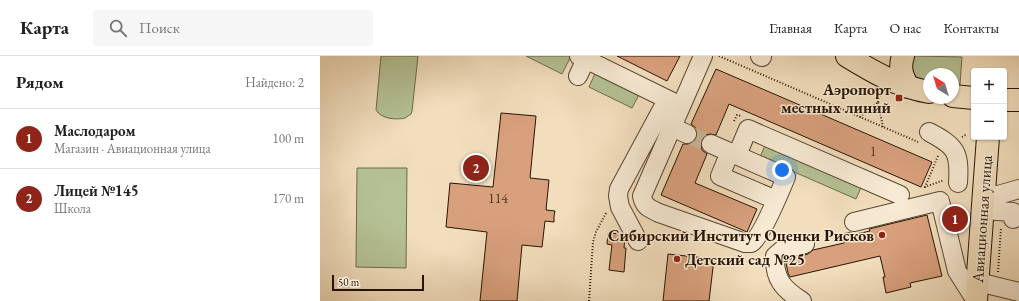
<!DOCTYPE html>
<html lang="ru">
<meta charset="utf-8">
<style>
:root{--surface:#fff;--page:#f6f6f6;--text:#222;--muted:#767676;--line:#e0e0e0;--accent:#8f2418}
body{margin:0;font-family:"EB Garamond",serif;background:var(--page);color:var(--text)}
.controls{position:absolute;right:12px;top:12px;display:grid;overflow:hidden;border-radius:4px;box-shadow:0 1px 3px #0004}
.controls button{width:36px;height:36px;display:grid;place-items:center;padding:0;border:0;border-bottom:1px solid var(--line);background:var(--surface);color:var(--text);font:20px sans-serif}
.compass{position:absolute;left:603px;top:12px;width:36px;height:36px;border-radius:50%;background:var(--surface);box-shadow:0 1px 3px #0004;rotate:322deg}
.scale{position:absolute;left:12px;bottom:10px;width:92px;box-sizing:border-box;padding-left:4px;border:2px solid #271404;border-top:0;font-size:11px;line-height:14px;white-space:nowrap;color:#271404;-webkit-text-stroke:3px #f7ead4;paint-order:stroke}
.you{position:absolute;left:462px;top:114px;width:14px;height:14px;margin:-10px;border:3px solid #fff;border-radius:50%;background:#1a73e8;box-shadow:0 0 0 6px #1a73e833}
.badge{display:grid;place-items:center;width:26px;height:26px;border-radius:50%;background:var(--accent);color:#fff;font-size:13px;font-weight:700}
.pin{position:absolute;translate:-50% -50%;border:2px solid #fff;box-shadow:0 1px 4px #0006}
.list{margin:0;padding:0;list-style:none}
h2{display:flex;justify-content:space-between;align-items:center;height:52px;margin:0;padding:0 16px;font-size:17px}
h2 small{font-size:13px;font-weight:400;color:var(--muted)}
.list li{display:grid;grid-template-columns:26px 1fr auto;gap:12px;align-items:center;box-sizing:border-box;height:60px;padding:0 16px;border-top:1px solid var(--line)}
.list b{display:block;font-size:15px;white-space:nowrap}
.list p{margin:0;font-size:13px;white-space:nowrap;color:var(--muted)}
.list em{font-size:13px;font-style:normal;color:var(--muted)}
.icon{flex:none;width:22px;height:22px;fill:none;stroke:currentColor;stroke-width:2;stroke-linecap:round;stroke-linejoin:round}
.map{position:relative;flex:none;width:699px;height:245px;overflow:hidden}
header{display:flex;align-items:center;gap:24px;box-sizing:border-box;height:56px;padding:0 20px;background:var(--surface);border-bottom:1px solid var(--line)}
header strong{font-size:19px}
nav{display:flex;gap:22px;margin-inline-start:auto;font-size:14px}
.search{width:280px;height:36px;background:var(--page);display:flex;align-items:center;gap:10px;box-sizing:border-box;padding:0 14px;border-radius:4px;color:var(--muted);font-size:15px}
main{display:flex}
aside{flex:1;background:var(--surface)}
.map>svg:first-child{display:block}
</style>
<header>
<strong>Карта</strong>
<div class="search"><svg class="icon" aria-label="search" viewBox="0 0 24 24"><circle cx="10" cy="10" r="6"/><path d="M15 15l6 6"/></svg>Поиск</div>
<nav><a>Главная</a><a>Карта</a><a>О нас</a><a>Контакты</a></nav>
</header>
<main>
<aside>
<h2>Рядом<small>Найдено: 2</small></h2>
<ul class="list">
<li><span class="badge">1</span><div><b>Маслодаром</b><p>Магазин · Авиационная улица</p></div><em>100 m</em></li>
<li><span class="badge">2</span><div><b>Лицей №145</b><p>Школа</p></div><em>170 m</em></li>
</ul>
</aside>
<div class="map">
<svg width="699" height="245" viewBox="0 0 699 245">
<rect width="100%" height="100%" fill="#f2debd"/>
<filter id="stains"><feTurbulence type="fractalNoise" baseFrequency=".005" numOctaves="4"/><feColorMatrix values="0 0 0 0 .2 0 0 0 0 .09 0 0 0 0 .02 0 0 0 .5 -.17"/></filter>
<radialGradient id="worn" r=".72"><stop offset=".6" stop-color="#630" stop-opacity="0"/><stop offset="1" stop-color="#630" stop-opacity=".3"/></radialGradient>
<path fill="#b5c295" stroke="#6e6b4c" d="M61,0h37l-6,55 -1,3 -6,4c-9,2 -24,1 -29,-8z
M206,0h45l-9,18z
M595,0l47,1 -2,27h-7v-10h-24v7l-9,-1 -7,-6 -2,-14z
M277,13l44,22 -9,17 -43,-21z
M447,85l96,42 -7,16 -96,-42z
M37,112h50l-1,100 -50,-1z"/>
<path fill="#d9a07d" stroke="#271404" d="M297,0h63l-13,25z
M396,13l216,93 -11,25 -192,-83 -13,31 -6,-1 -5,1 -4,5v5l1,5 5,4 -12,29 62,26 -10,23 -86,-37 22,-51h5l5,-1 4,-5v-5l-1,-5 -5,-4z
M181,57l35,3 -6,62 19,2 -3,30 9,1 -1,5v6l-9,-1 -3,26 -20,-2 -5,56h-37l7,-69 -41,-5 4,-44 43,4z
M633,154h7l-1,18h-2z
M607,159l15,61 -32,7 1,4 -25,6 -3,-16h2l-5,-21 -90,21 -2,-4 -2,-10 1,-3 21,-6 5,-4 31,-7 -2,-9 9,-2 1,3 18,-4 -1,-2z
M288,177l15,1 2,4 -1,10h2l-2,24 -15,-2 3,-25 -5,-1z
M348,198l46,5 -5,42h-46z"/>
<g fill="none" stroke-linecap="round" stroke-linejoin="round">
<path stroke="#c9b698" stroke-width="18" stroke-dasharray="18 9" stroke-linecap="butt" d="M367,78l24,10"/>
<g stroke="#5a4632" stroke-width="20">
<path id="minor" d="M259,0l100,49
M383,0l-61,140c2,11 7,12 17,17l86,30c2,0 4,0 6,0 10,-5 30,-54 35,-66l-75,-33
M440,0l2,1
M258,20l8,-17
M352,71l15,7
M609,76c27,14 31,20 29,51
M410,96l-10,24 56,24
M417,99l11,-26 152,66
M664,138l14,1 21,-6
M662,154l31,2v7
M534,166l86,-21 17,70 19,30
M318,185l-18,-34 -2,-11 1,-7 48,-89
M658,226l41,10
M482,245c-19,-12 -28,-22 -27,-45l7,-6 23,-6"/>
</g>
<g stroke="#271404" stroke-width="24">
<path id="major" d="M527,0c26,16 52,31 82,36
M583,0c-4,12 -1,20 5,31
M633,40l21,2
M684,44h15
M656,245l12,-164"/>
</g>
<path stroke="#271404" stroke-width="2" stroke-dasharray="1 2" stroke-linecap="butt" d="M399,0l199,86
M558,46l2,-6
M540,61l18,-15 5,25
M414,65l3,-6 4,1
M642,81l5,-3
M618,100l-13,31 19,-7
M678,216l3,-44
M269,245l4,-59 3,-10 10,-19"/>
<use href="#minor" stroke="#f7ead4" stroke-width="18"/>
<use href="#major" stroke="#f2debd" stroke-width="22"/>
</g>
<g fill="#8f2418" stroke="#f7ead4" stroke-width="1.5">
<rect x="575" y="38" width="8" height="8" rx="2"/>
<circle cx="562" cy="179" r="4"/>
<circle cx="357" cy="203" r="4"/>
</g>
<g text-anchor="middle" dominant-baseline="central" stroke-width="3" stroke-linejoin="round" paint-order="stroke">
<g font-size="14" fill="#543722">
<text x="553" y="95">1</text>
<text x="178" y="142">114</text>
</g>
<g font-size="16" font-weight="bold" fill="#271404" stroke="#f7ead4" text-anchor="end">
<text x="571" y="33">Аэропорт<tspan x="571" dy="18">местных линий</tspan></text>
<text x="554" y="179">Сибирский Институт Оценки Рисков</text>
<text x="365" y="203" text-anchor="start">Детский сад №25</text>
</g>
<g font-size="16" fill="#271404" stroke="#f7ead4">
<text transform="translate(662 163) rotate(-86)">Авиационная улица</text>
</g>
</g>
<rect width="100%" height="100%" filter="url(#stains)"/>
<rect width="100%" height="100%" fill="url(#worn)"/>
</svg>
<div class="controls">
<button>+</button>
<button>−</button>
</div>
<svg class="compass" viewBox="-18 -18 36 36"><path d="M0-13l5 13h-10z" fill="#e53935"/><path d="M0 13l5-13h-10z" fill="#767676"/></svg>
<div class="scale">50 m</div>
<div class="you"></div>
<div class="pin badge" style="left:635px;top:163px">1</div>
<div class="pin badge" style="left:156px;top:112px">2</div>
</div>
</main>
